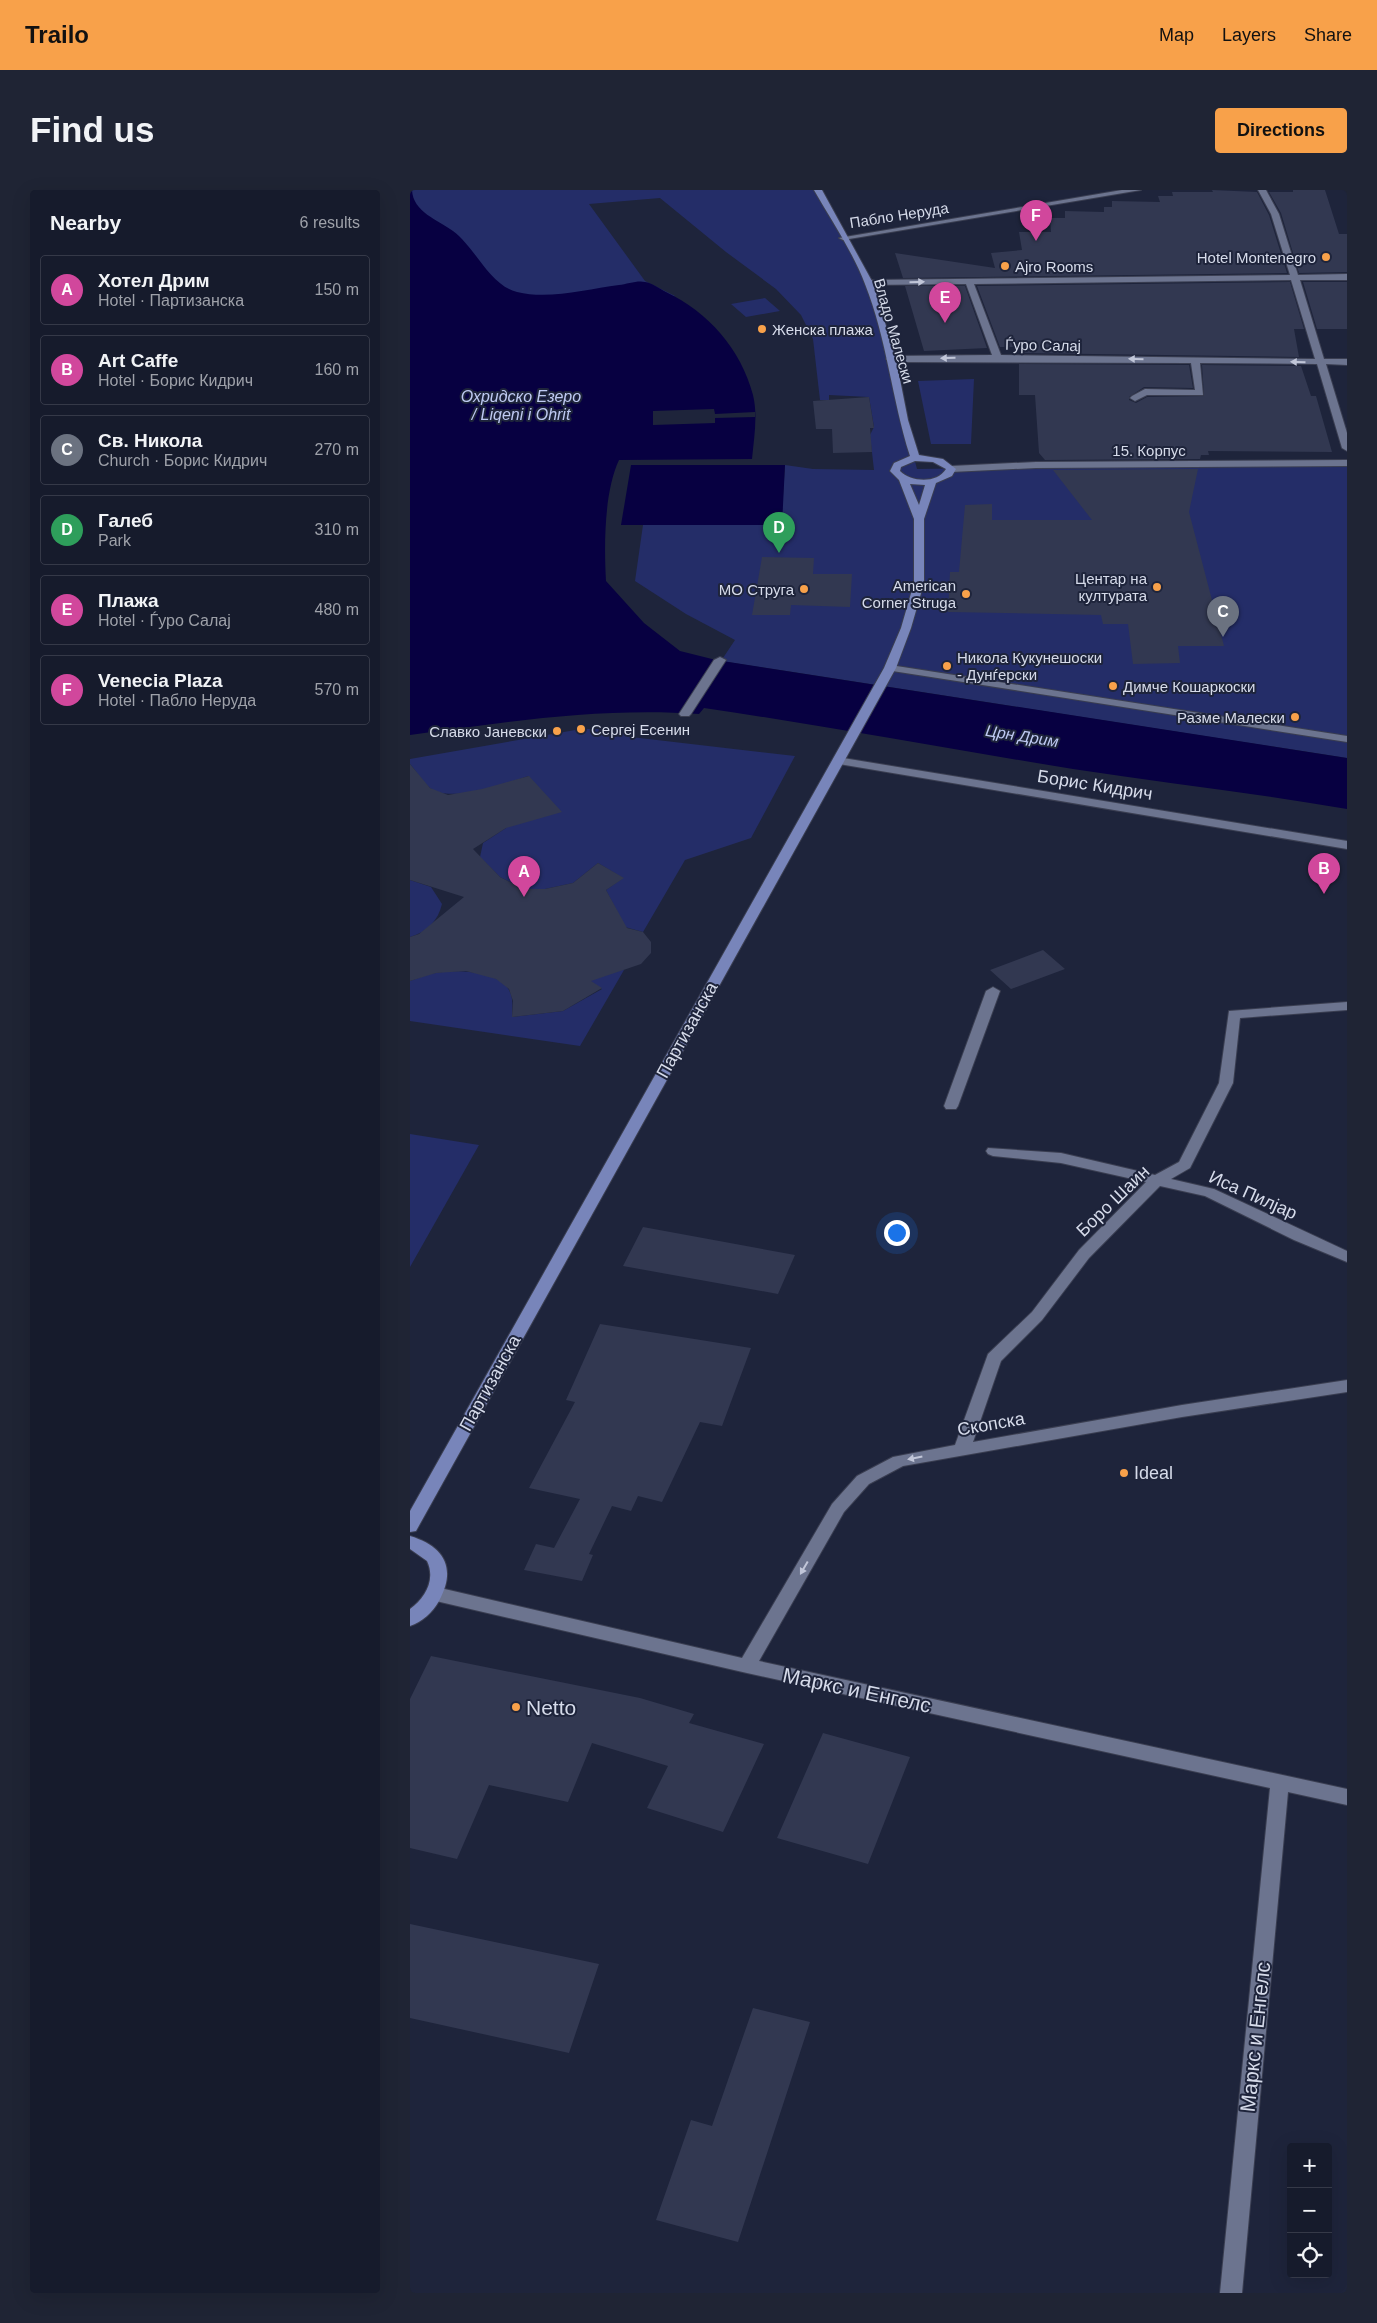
<!DOCTYPE html>
<meta charset="utf-8">
<style>
:root{--surface:#161b2c;--page:#1f2434;--text:#f1f3f6;--muted:#9ea1a9;--line:#353948;--accent:#f8a14a}
body{margin:0;font-family:Arial,sans-serif;background:var(--page);color:var(--text)}
.controls{position:absolute;right:15px;bottom:15px;display:grid;overflow:hidden;border-radius:5px;box-shadow:0 5px 20px #0002}
.controls button{width:45px;height:45px;display:grid;place-items:center;padding:0;border:0;border-bottom:1px solid var(--line);background:var(--surface);color:var(--text);font:25px sans-serif}
.you{position:absolute;left:486px;top:1042px;width:18px;height:18px;margin:-12px;border:4px solid #fff;border-radius:50%;background:#1a73e8;box-shadow:0 0 0 8px #1a73e833}
.badge{display:grid;place-items:center;width:32px;height:32px;border-radius:50%;background:var(--accent);color:#fff;font-size:16px;font-weight:700}
.pin{position:absolute;translate:-50% -41px;filter:drop-shadow(0 1px 2px #0008)}
.pin::after{content:'';position:absolute;top:26px;width:18px;height:15px;background:inherit;clip-path:polygon(0 0,100% 0,50% 100%)}
.list{margin:0;padding:0;list-style:none}
h2{display:flex;justify-content:space-between;align-items:center;height:65px;margin:0;padding:0 20px;font-size:21px}
h2 small{font-size:16px;font-weight:400;color:var(--muted)}
.list li{display:grid;grid-template-columns:32px 1fr auto;gap:15px;align-items:center;box-sizing:border-box;height:70px;margin:0 10px 10px;padding:0 10px;border:1px solid var(--line);border-radius:5px}
.list b{display:block;font-size:19px;white-space:nowrap}
.list p{margin:0;font-size:16px;white-space:nowrap;color:var(--muted)}
.list em{font-size:16px;font-style:normal;color:var(--muted)}
.icon{flex:none;width:28px;height:28px;fill:none;stroke:currentColor;stroke-width:2;stroke-linecap:round;stroke-linejoin:round}
.map{position:relative;flex:none;width:937px;height:2103px;overflow:hidden;border-radius:5px}
header{display:flex;align-items:center;gap:30px;box-sizing:border-box;height:70px;padding:0 25px;background:var(--accent);color:#111}
header strong{font-size:24px}
nav{display:flex;gap:28px;margin-inline-start:auto;font-size:18px}
.intro{display:flex;align-items:center;justify-content:space-between;box-sizing:border-box;height:120px;padding:0 30px}
h1{margin:0;font-size:35px}
.button{padding:12px 22px;border-radius:5px;background:var(--accent);color:#111;font-size:18px;font-weight:700}
main{display:flex;gap:30px;padding:0 30px}
aside{flex:1;background:var(--surface);border-radius:5px;box-shadow:0 5px 20px #0002}
.map>svg:first-child{display:block}
</style>
<header>
<strong>Trailo</strong>
<nav><a>Map</a><a>Layers</a><a>Share</a></nav>
</header>
<div class="intro"><h1>Find us</h1><a class="button">Directions</a></div>
<main>
<aside>
<h2>Nearby<small>6 results</small></h2>
<ul class="list">
<li><span class="badge" style="background:#d1479c">A</span><div><b>Хотел Дрим</b><p>Hotel · Партизанска</p></div><em>150 m</em></li>
<li><span class="badge" style="background:#d1479c">B</span><div><b>Art Caffe</b><p>Hotel · Борис Кидрич</p></div><em>160 m</em></li>
<li><span class="badge" style="background:#6b7280">C</span><div><b>Св. Никола</b><p>Church · Борис Кидрич</p></div><em>270 m</em></li>
<li><span class="badge" style="background:#2e9e5b">D</span><div><b>Галеб</b><p>Park</p></div><em>310 m</em></li>
<li><span class="badge" style="background:#d1479c">E</span><div><b>Плажа</b><p>Hotel · Ѓуро Салај</p></div><em>480 m</em></li>
<li><span class="badge" style="background:#d1479c">F</span><div><b>Venecia Plaza</b><p>Hotel · Пабло Неруда</p></div><em>570 m</em></li>
</ul>
</aside>
<div class="map">
<svg width="937" height="2103" viewBox="0 0 937 2103">
<rect width="100%" height="100%" fill="#1e243b"/>
<path fill="#242d68" d="M0,0h408l51,93 48,186 430,-6v295l-626,-97 14,-21 -49,-26 -51,-33 8,-56h138l4,-60 28,4 61,1 -4,-35 4,-8 -5,-30 -40,-2v5h-9l-7,-61 -12,-24 -25,-26 -50,-37 -66,-54 -71,6 56,77 30,15 -112,24 -114,34z
M355,108l15,13 -34,6 -15,-13z
M564,189l-3,65h-40l-13,-63z
M171,539h44l6,8 164,19 -44,82 -66,22 -42,72 -18,-5 -19,-37 17,-12 -25,-15 -25,20 -28,6h-21l-24,-12 -20,-20 3,-14 23,-15 23,-52c-24,7 -78,28 -99,12 -7,-6 -14,-17 -20,-24v-5z
M0,690l21,7 11,17c-4,17 -15,28 -32,33z
M197,780h17l-44,76 -170,-25v-40c9,-3 17,-7 26,-8 19,-4 63,-2 73,17 5,9 3,18 3,27l51,-6 39,-22 -24,-16z
M0,944l69,11 -69,122z"/>
<path fill="#070041" d="M0,0h2c1,22 26,30 41,41 23,17 36,54 64,61 32,8 70,-3 102,-7 8,-1 19,-5 26,-3 7,1 15,7 21,10 42,20 75,57 87,103 5,20 1,43 -1,64l-133,1c-15,32 -15,86 -13,121l38,42 36,28 36,9 631,98v51c-91,-16 -183,-26 -274,-40 -123,-20 -246,-43 -369,-61l-5,6c-98,-7 -193,8 -289,21z
M221,275h154l-3,60h-161z"/>
<path fill="#1e243b" d="M304,219l1,5 40,-2v5l-40,1v5l-62,2v-14z"/>
<path fill="#323851" d="M802,0l45,2 12,23 18,58 -384,5 -8,-25 100,15 -4,-15 31,-3 -3,-18h32l-1,-14h15v-7l39,1v-5h8v-6l48,1 -2,-6h15l-1,-4h41z
M883,0h32l14,44h8v38l-48,1 -18,-60 -12,-21h24z
M880,92l14,47h-10l5,28 -279,-4v-6h-20l-23,-61z
M893,92h44v47h-30z
M495,96h60l22,62 -63,3z
M609,174l170,1 4,23 -49,-1 -15,10v3l7,3 11,-6 57,-1 -2,-31 99,1 10,30h5l16,56 -124,-1 1,4h-8l-1,4 -155,1 -6,-7 -4,-58h-16z
M459,207l5,31h-4l2,24 -39,1 -1,-24h-16l-3,-28z
M788,279l-9,43 35,134h-46l2,17 -47,1 -5,-40h-25l-2,-9 -153,-3 2,-40h9l6,-67 27,-1v16h100l-39,-50z
M352,367l52,1 -1,16h39l-2,33 -59,-2 -1,10h-38z
M0,574l20,24 18,7 34,-6 47,-13 33,36 -56,16 -33,21 27,28 24,12h21l28,-6 25,-20 26,15 -18,12 21,38 16,4 8,10v11l-10,11 -50,17 11,7 -39,23 -51,6 1,-16 -4,-12 -13,-10 -30,-8 -30,2 -26,8v-44l9,-3 45,-37 -54,-17z
M633,760l22,19 -54,20 -21,-19z
M233,1037l152,28 -17,39 -155,-28z
M190,1134l151,24 -29,78 -22,-4 -38,80 -24,-6 -7,15 -19,-5 -23,48 4,1 -11,26 -58,-11 12,-26 18,4 26,-49 -51,-11 46,-86 -9,-2z
M21,1466l209,42 54,16 -5,9 75,21 -41,88 -76,-24 21,-42 -76,-23 -24,59 -79,-17 -32,74 -47,-11v-149z
M413,1543l87,24 -42,107 -91,-26z
M0,1734l189,40 -30,89 -159,-35z
M343,1818l57,14 -72,220 -82,-22 35,-100 21,6z"/>
<g fill="none" stroke-linecap="round" stroke-linejoin="round">
<g stroke="#3a3e51" stroke-width="2">
<path id="minor" d="M712,0h19l-298,50 -4,-2z
M848,0h8l13,24 19,61 49,-1v6h-47l24,79h23v6l-21,-1 21,69v18l-5,-3 -25,-84 -117,-1 3,32h-56l-12,6 -5,-3 2,-2 13,-7 50,1 -4,-27 -300,-1 -5,-3 5,-3 101,-1 -26,-71 -100,1 -1,-2 4,-3 421,-5 -19,-61zM881,90l24,79 -314,-4 -27,-71z
M937,270v6l-311,2 -85,4 -5,-3 5,-3 85,-4z
M310,467l6,3 -35,54 -2,2h-8l-2,-2 35,-54z
M480,475l457,71v6l-461,-72v-4z
M427,567l510,84v8l-514,-86v-4z
M583,797l7,4 -42,115 -2,3h-10l-2,-3 42,-115z
M937,812v8l-107,8 -7,65 -43,85 -19,11 43,10 133,62v11l-53,-22 -89,-44 -45,-10 -71,72 -47,62 -41,41 -28,81 209,-37 165,-25v12l-165,25 -279,49 -34,18 -25,28 -85,149 588,128v16l-59,-13 -46,501h-22l50,-505 -523,-115 -311,-72 -6,-2 -3,-5 3,-5 6,-2 306,71 90,-154 25,-28 36,-19 62,-12 33,-91 44,-42 47,-62 67,-68 -85,-19 -68,-7 -5,-2 -2,-3 2,-3 73,5 94,22 24,-13 40,-79 10,-72z"/>
</g>
<g stroke="#3a3e51" stroke-width="2">
<path id="major" d="M404,0h8l51,93 23,76 12,61 11,35 24,4 13,10 -4,7 -16,7 -12,36v64l-13,45 -15,40 -480,863 -6,1v-21l474,-843 17,-40 13,-45v-64l-15,-39 -9,-9 4,-8 16,-7c-18,-56 -23,-117 -45,-172 -11,-30 -35,-66 -51,-94zM505,271l18,1 13,7c-9,15 -35,13 -46,2l1,-4zM500,294l15,1 -6,20z
M0,1346c34,10 47,32 29,65 -6,11 -17,21 -29,25v-17c15,-11 26,-29 17,-48l-17,-12z"/>
</g>
<use href="#minor" fill="#6c748f" fill-rule="evenodd"/>
<use href="#major" fill="#7885ba" fill-rule="evenodd"/>
</g>
<defs><path id="oneway-solid" d="M-6-.8H1V-3.2L6.5 0L1 3.2V.8H-6Z" transform="scale(1.25)"/></defs>
<g fill="#c1c6d8">
<use href="#oneway-solid" transform="translate(507 92) rotate(-1)"/>
<use href="#oneway-solid" transform="translate(538 168) rotate(179)"/>
<use href="#oneway-solid" transform="translate(726 169) rotate(-179)"/>
<use href="#oneway-solid" transform="translate(888 172) rotate(-179)"/>
<use href="#oneway-solid" transform="translate(505 1268) rotate(169)"/>
<use href="#oneway-solid" transform="translate(394 1378) rotate(120)"/>
</g>
<g fill="#f8a14a" stroke="#1e243b" stroke-width="2">
<circle cx="916" cy="67" r="5"/>
<circle cx="595" cy="76" r="5"/>
<circle cx="352" cy="139" r="5"/>
<circle cx="747" cy="397" r="5"/>
<circle cx="394" cy="399" r="5"/>
<circle cx="556" cy="404" r="5"/>
<circle cx="537" cy="476" r="5"/>
<circle cx="703" cy="496" r="5"/>
<circle cx="885" cy="527" r="5"/>
<circle cx="171" cy="539" r="5"/>
<circle cx="147" cy="541" r="5"/>
<circle cx="714" cy="1283" r="5"/>
<circle cx="106" cy="1517" r="5"/>
</g>
<g text-anchor="middle" dominant-baseline="central" stroke-width="4" stroke-linejoin="round" paint-order="stroke">
<g font-size="15" fill="#d6dbea" stroke="#1e243b">
<text transform="translate(489 25) rotate(-9)">Пабло Неруда</text>
<text transform="translate(484 141) rotate(74)">Владо Малески</text>
<text transform="translate(633 155) rotate(1)">Ѓуро Салај</text>
<text x="739" y="260">15. Корпус</text>
</g>
<g font-size="15" fill="#d6dbea" stroke="#1e243b" text-anchor="end">
<text x="906" y="67">Hotel Montenegro</text>
<text x="605" y="76" text-anchor="start">Ajro Rooms</text>
<text x="362" y="139" text-anchor="start">Женска плажа</text>
<text x="737" y="388">Центар на<tspan x="737" dy="17">културата</tspan></text>
<text x="546" y="395">American<tspan x="546" dy="17">Corner Struga</tspan></text>
<text x="384" y="399">МО Струга</text>
<text x="547" y="467" text-anchor="start">Никола Кукунешоски<tspan x="547" dy="17">- Дунѓерски</tspan></text>
<text x="713" y="496" text-anchor="start">Димче Кошаркоски</text>
<text x="875" y="527">Разме Малески</text>
<text x="181" y="539" text-anchor="start">Сергеј Есенин</text>
<text x="137" y="541">Славко Јаневски</text>
</g>
<g font-size="16" font-style="italic" fill="#bec9f2" stroke="#1e243b">
<text x="111" y="206">Охридско Езеро<tspan x="111" dy="18">/ Liqeni i Ohrit</tspan></text>
<text transform="translate(612 546) rotate(9)">Црн Дрим</text>
</g>
<g font-size="18" fill="#d6dbea" stroke="#1e243b">
<text transform="translate(685 595) rotate(9)">Борис Кидрич</text>
<text transform="translate(277 840) rotate(-61)">Партизанска</text>
<text transform="translate(843 1005) rotate(24)">Иса Пилјар</text>
<text transform="translate(703 1011) rotate(-44)">Боро Шаин</text>
<text transform="translate(80 1193) rotate(-61)">Партизанска</text>
<text transform="translate(581 1234) rotate(-10)">Скопска</text>
</g>
<g font-size="18" fill="#d6dbea" stroke="#1e243b" text-anchor="start">
<text x="724" y="1283">Ideal</text>
</g>
<g font-size="21" fill="#d6dbea" stroke="#1e243b">
<text transform="translate(447 1500) rotate(12)">Маркс и Енгелс</text>
<text transform="translate(845 1847) rotate(-84)">Маркс и Енгелс</text>
</g>
<g font-size="21" fill="#d6dbea" stroke="#1e243b" text-anchor="start">
<text x="116" y="1517">Netto</text>
</g>
</g>
</svg>
<div class="controls">
<button>+</button>
<button>−</button>
<button><svg class="icon" aria-label="locate" viewBox="0 0 24 24"><circle cx="12" cy="12" r="6"/><path d="M12 2v4M12 18v4M2 12h4M18 12h4"/></svg></button>
</div>
<div class="you"></div>
<div class="pin badge" style="left:114px;top:707px;background:#d1479c">A</div>
<div class="pin badge" style="left:914px;top:704px;background:#d1479c">B</div>
<div class="pin badge" style="left:813px;top:447px;background:#6b7280">C</div>
<div class="pin badge" style="left:369px;top:363px;background:#2e9e5b">D</div>
<div class="pin badge" style="left:535px;top:133px;background:#d1479c">E</div>
<div class="pin badge" style="left:626px;top:51px;background:#d1479c">F</div>
</div>
</main>
